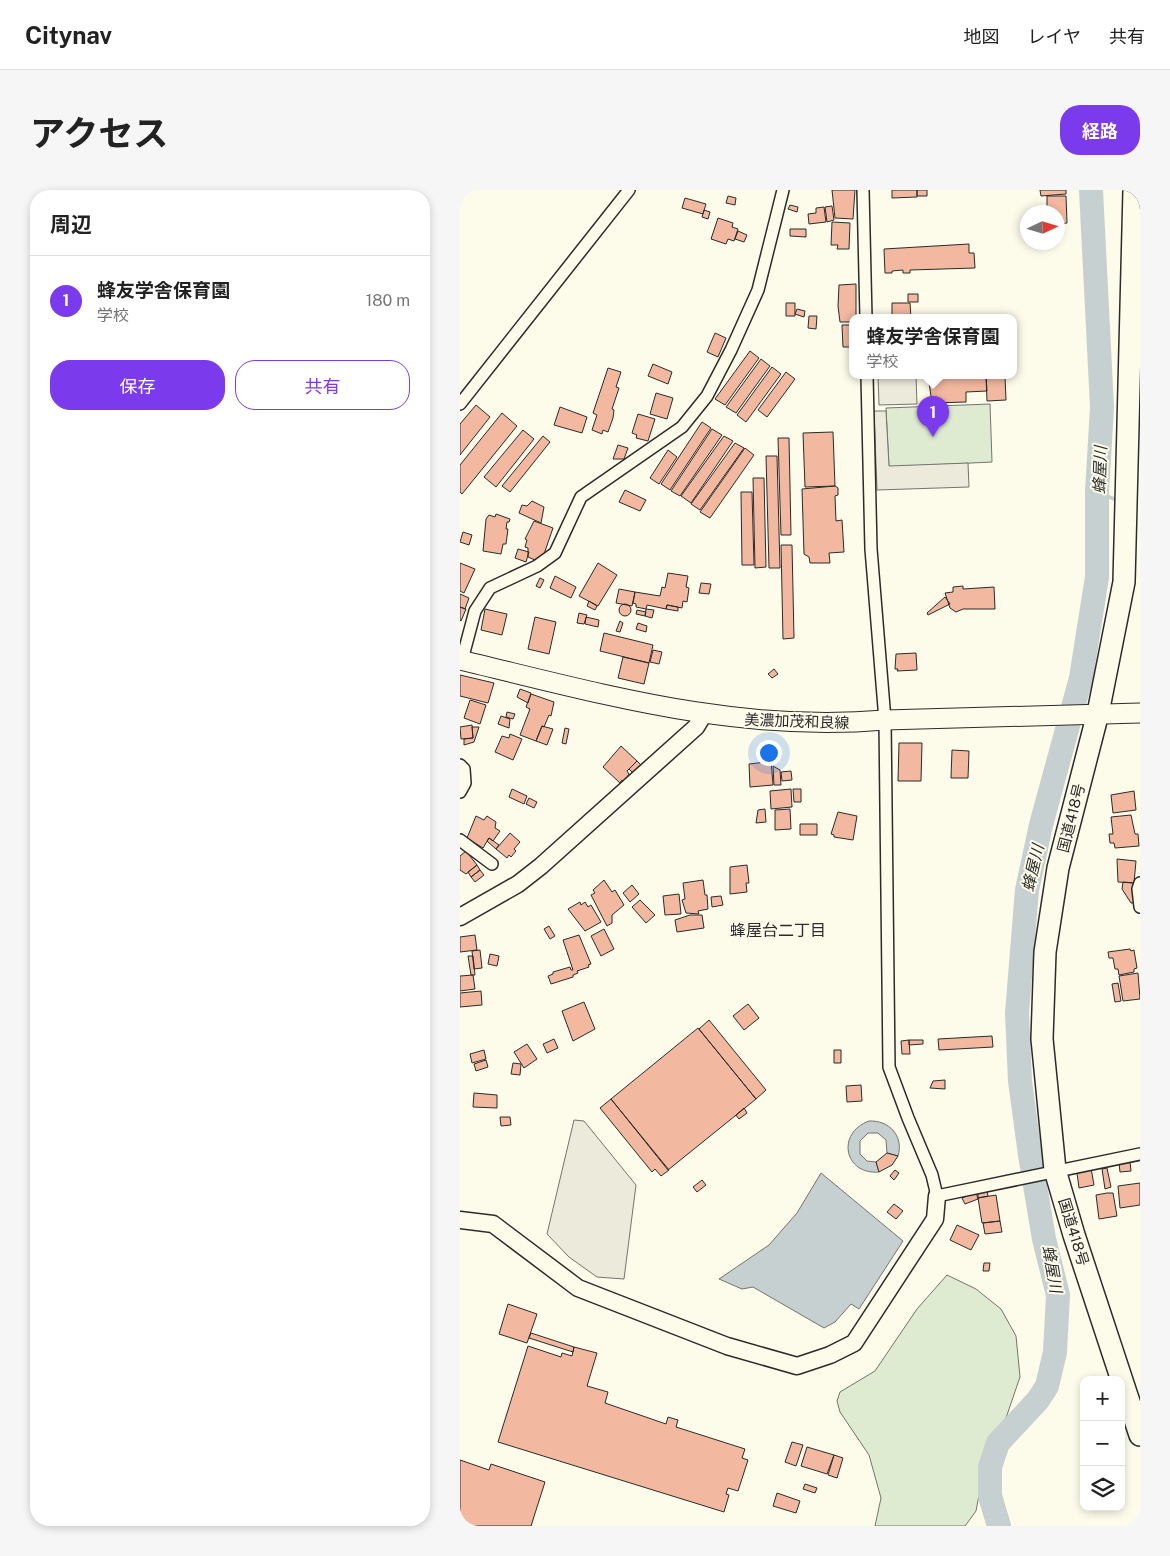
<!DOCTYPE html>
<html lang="ja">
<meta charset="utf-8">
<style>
:root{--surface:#fff;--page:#f6f6f6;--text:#222;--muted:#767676;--line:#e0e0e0;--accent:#7c3aed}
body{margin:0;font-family:"Public Sans","Noto Sans JP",sans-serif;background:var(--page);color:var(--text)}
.controls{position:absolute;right:15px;bottom:15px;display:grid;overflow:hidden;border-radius:10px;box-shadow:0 2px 8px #0003}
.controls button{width:45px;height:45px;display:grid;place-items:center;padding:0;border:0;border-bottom:1px solid var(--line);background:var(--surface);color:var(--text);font:25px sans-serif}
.compass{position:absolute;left:560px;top:15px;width:45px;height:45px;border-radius:50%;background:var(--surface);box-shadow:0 2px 8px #0003;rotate:86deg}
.you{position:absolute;left:308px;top:562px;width:18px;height:18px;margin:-12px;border:4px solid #fff;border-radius:50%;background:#1a73e8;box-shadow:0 0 0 8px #1a73e833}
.badge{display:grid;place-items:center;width:32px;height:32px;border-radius:50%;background:var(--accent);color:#fff;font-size:16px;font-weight:700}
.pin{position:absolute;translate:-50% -41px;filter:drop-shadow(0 1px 2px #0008)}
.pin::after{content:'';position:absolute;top:26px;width:18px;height:15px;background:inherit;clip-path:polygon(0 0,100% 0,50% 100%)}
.popup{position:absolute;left:389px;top:124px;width:168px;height:65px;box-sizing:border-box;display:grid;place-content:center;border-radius:10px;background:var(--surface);filter:drop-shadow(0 1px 4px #0005);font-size:16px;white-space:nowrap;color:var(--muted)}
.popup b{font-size:19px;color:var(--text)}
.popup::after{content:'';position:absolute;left:50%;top:100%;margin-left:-10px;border:10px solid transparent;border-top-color:var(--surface)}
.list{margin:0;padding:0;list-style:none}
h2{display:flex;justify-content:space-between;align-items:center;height:65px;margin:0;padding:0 20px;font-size:21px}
h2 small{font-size:16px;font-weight:400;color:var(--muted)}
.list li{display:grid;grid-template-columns:32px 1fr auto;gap:15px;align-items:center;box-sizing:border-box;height:90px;padding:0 20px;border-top:1px solid var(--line)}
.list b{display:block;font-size:19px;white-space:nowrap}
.list p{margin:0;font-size:16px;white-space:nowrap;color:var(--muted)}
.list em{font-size:16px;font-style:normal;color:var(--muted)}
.actions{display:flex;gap:10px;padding:15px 20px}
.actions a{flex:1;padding:11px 0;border:1px solid var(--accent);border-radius:20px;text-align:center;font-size:18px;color:var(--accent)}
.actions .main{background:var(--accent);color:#fff}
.icon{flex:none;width:28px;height:28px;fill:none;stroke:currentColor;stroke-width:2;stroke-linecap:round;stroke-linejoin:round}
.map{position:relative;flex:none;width:680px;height:1336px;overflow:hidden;border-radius:20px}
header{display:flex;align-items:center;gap:30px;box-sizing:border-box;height:70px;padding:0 25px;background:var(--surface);border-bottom:1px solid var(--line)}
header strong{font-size:24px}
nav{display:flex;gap:28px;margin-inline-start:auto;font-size:18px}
.intro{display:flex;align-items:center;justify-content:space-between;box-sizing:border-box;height:120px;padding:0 30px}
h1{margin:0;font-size:35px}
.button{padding:12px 22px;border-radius:20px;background:var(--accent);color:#fff;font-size:18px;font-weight:700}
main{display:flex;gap:30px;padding:0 30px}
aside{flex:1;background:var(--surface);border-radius:20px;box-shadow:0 2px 8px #0003}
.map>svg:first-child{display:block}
</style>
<header>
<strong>Citynav</strong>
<nav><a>地図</a><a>レイヤ</a><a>共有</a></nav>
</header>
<div class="intro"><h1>アクセス</h1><a class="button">経路</a></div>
<main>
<aside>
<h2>周辺<small></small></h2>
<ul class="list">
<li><span class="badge">1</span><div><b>蜂友学舎保育園</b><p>学校</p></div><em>180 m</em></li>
</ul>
<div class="actions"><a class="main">保存</a><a>共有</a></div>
</aside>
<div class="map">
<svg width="680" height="1336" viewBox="0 0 680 1336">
<rect width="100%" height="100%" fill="#fdfbea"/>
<path fill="#deebd1" stroke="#74746e" d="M530,214l2,58 -103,5 -3,-59z
M487,1085l29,14 25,20 15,27 4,41 -13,38 -23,53 -8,43 -11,15h-90l6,-28 -12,-43 -29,-43 -3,-11 3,-9 35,-21 42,-62z"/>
<path fill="#eceadb" stroke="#74746e" d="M418,186h38l1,28 -38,1z
M414,221h12l3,55 79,-3 1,24 -92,3z
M114,930l10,1 52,64 -12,94 -27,-2 -28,-20 -22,-23z"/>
<path fill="#c7d0d0" stroke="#74746e" d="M409,931c20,-1 35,15 29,35l-11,-3 -1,-13 -8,-7h-10l-8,8v13l7,7 9,1 3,10c-35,3 -43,-39 -10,-51z
M361,983l82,68 -44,68 -8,-5 -16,18 -11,6 -71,-41 -11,2 -23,-10 50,-34 28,-32z"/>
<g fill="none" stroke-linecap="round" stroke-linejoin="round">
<path stroke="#c7d0d0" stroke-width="4" d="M637,302l22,9"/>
<path stroke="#c7d0d0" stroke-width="24" d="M539,1336l-9,-30v-29l8,-24 40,-43 9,-14 8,-34 3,-57 -14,-56 -14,-84 -10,-74 -3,-68 10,-123 14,-65 40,-147 16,-101v-85l5,-85 -11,-217"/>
</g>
<path fill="#f2b8a0" stroke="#2b2b2b" d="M372,0h23l-2,29 -18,-1z
M432,0h25v7l-25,1z
M457,0h10v6h-10z
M580,0h26v4l-25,2z
M268,6l8,2 -1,7 -9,-2z
M587,6h19l1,27 -9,1v-12h-11z
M225,8l21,6 -3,10 -21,-6z
M330,15l8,2 -1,5 -9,-3z
M372,16l2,14 -7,2 -2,-15z
M364,17l2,15 -17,2 -1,-10 8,-1v-5z
M244,20l6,2 -2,7 -6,-2z
M258,28l15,5 -1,4 6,2 -4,12 -6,-2 -2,5 -15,-5z
M372,32l18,1 -1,26h-12l1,-4h-7z
M330,39h16v8l-16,-1z
M278,41l9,4 -3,7 -9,-3z
M509,54v9h5l1,15 -65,2v3h-7v-3l-11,1v2h-7l-1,-24z
M396,94v34h-3l-1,4h-12l-2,-16 1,-21z
M448,104h10v8h-10z
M326,113h9v13h-9z
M432,113h18l1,15h-19z
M337,119l8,2 -1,6 -9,-3z
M349,126h8l-1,13 -8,-1z
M382,135h11v22h-10z
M255,143l11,5 -8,19 -11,-5z
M290,161l9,7 -34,47 -10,-6z
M301,169l9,7 -34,47 -10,-6z
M193,174l19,8 -4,12 -20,-8z
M312,177l9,7 -35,48 -9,-7z
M148,178l13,4 -5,15 3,1 -7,21 2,1 -1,8 -5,14 -5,-2 -1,4 -10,-4 5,-15 -4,-2z
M326,182l9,7 -28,38 -9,-7z
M526,186l1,15 -21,1v10l-34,1 -4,-27z
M526,186h19l1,24 -19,1z
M196,203l17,5 -6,21 -17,-5z
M16,215l14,12 -30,38v-31z
M100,217l27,10 -5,16 -28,-8z
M42,223l15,13 -55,68 -2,-2v-27z
M178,224l17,5 -7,22 -12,-3 1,-3 -5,-2z
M242,232l9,6 -41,62 -9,-6z
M252,239l10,6 -42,61 -9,-5z
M63,240l11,9 -38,48 -12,-10z
M373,242l2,54 -30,1 -2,-54z
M83,246l7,6 -40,50 -8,-6z
M264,246l9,5 -42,62 -10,-7z
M318,248h11l2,97h-10z
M275,253l9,5 -44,62 -9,-6z
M158,255l10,3 -4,11h-11z
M285,258l9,7 -44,63 -10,-6z
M208,260l9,7 -18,27 -9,-6z
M306,266h11l3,112h-11z
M293,288h11l2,89 -11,1z
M375,296l3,2v7l-3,1 1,25 6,-1 2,32 -15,1 1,10h-20l-1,-6 -5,-3 -2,-65z
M165,300l21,10 -6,11 -21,-9z
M281,302h11l2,73h-12z
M72,311l12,6 -3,16 -22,-10 3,-8 5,1z
M36,324l14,5 -1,3h-2l-1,7h2l-2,15h-3l-2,10 -18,-3 3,-32 3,-4 6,2z
M74,331l19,7 -10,29 -6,4 -9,-4v-9l-3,-1 2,-7 -2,-1z
M3,342l9,3 -3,10 -9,-3z
M321,355h11l2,93 -11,1z
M58,359l11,3 -3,10 -11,-4z
M0,373l15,6 -11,24 -4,-2z
M138,373l19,12 -19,31 -19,-10z
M208,383l20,3 -2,11 3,1 -2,14 -4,-1 -1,7 -15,-3 -1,4 -19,-4 -1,4 -10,-2v-3l-3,-1 2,-11 25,4 2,-9 3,1z
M95,386l21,11 -5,11 -21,-10z
M80,388l4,2 -4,8 -4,-2z
M241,393l10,1 -2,10 -10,-1z
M503,396v3l31,-2 1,22h-32l-7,3 -6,-4 -5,-15 8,-1v-5z
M159,399l16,3 -3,14 -16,-3z
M0,404l9,4 -4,11 -5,-2z
M485,407l5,7 -22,11 -1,-2z
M129,411l8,5 -2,4 -8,-4z
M159 420a6 6 0 1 1 12 0a6 6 0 1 1-12 0Z
M207,415l11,2v4l-12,-2z
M0,417l6,2 -5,12 -1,-1z
M25,419l22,5 -5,21 -21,-5z
M186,419l8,1 -2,8 -7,-2z
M177,420l9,2 -1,4 -9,-2z
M119,423l8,2 -3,9 -7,-1z
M75,427l21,5 -7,32 -21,-5z
M126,427l13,3 -1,7 -13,-3z
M160,431l3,2 -3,9 -4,-1z
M178,433l9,3 -1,6 -10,-3z
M144,443l49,12 -4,18 -49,-12z
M193,460l9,2 -3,12 -9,-2z
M456,463l1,17 -20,1 1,-2h-3l1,-15z
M163,467l26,6 -5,21 -26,-6z
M314,479l4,5 -6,4 -4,-4z
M0,485l34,8 -6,20 -28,-7z
M60,499l11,4 -3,10 -11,-6z
M71,504l23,8 -3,14 -2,-1 -5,12 -2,-1 -6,15 -16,-6 10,-26 -4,-2z
M10,510l16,5 -6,19 -16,-6z
M47,522l8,2 -2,5 -7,-2z
M41,526l9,3 -1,9 -11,-4z
M12,535l1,13 -12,1 -1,-12z
M82,536l11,3 -6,16 -11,-4z
M12,537h7l-5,15 -10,3v-6l9,-1z
M105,538l4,1 -3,15 -4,-1z
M50,544l12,5 -9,21 -18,-8 7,-16 7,2z
M439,553h23l-1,38h-23z
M161,556l16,15 -10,10 2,3 -5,8 -2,-2 -2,3 -17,-16z
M492,560l17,1 -1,27h-17z
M305,569h6l2,26 -23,2 -1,-23 17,-2z
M177,571l4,4 -7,9 -5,-5z
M313,576l7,4 1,15h-7z
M331,581l1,9 -10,1 -1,-9z
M52,599l15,7 -3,8 -15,-7z
M331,599l1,18 -21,2 -1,-18z
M333,599h8v13h-7z
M674,601l2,19 -23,3 -2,-18z
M69,608l8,4 -3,6 -8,-4z
M305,619l1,13 -10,1 2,-13z
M330,619l1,20 -16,1v-20z
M378,622l19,4 -4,24 -19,-3v-2l-3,-1z
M671,625l4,19h3l1,12 -24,2 -1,-5h-4l-1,-9h4l-2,-17z
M16,626l8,4 3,-4 9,6 -1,6 5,3 -7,10 -4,-3 -6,10 -16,-10z
M340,634h17v11h-17z
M50,643l10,9 -6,7 2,2 -5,6 -2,-2 -2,3 -11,-9z
M29,648l10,7 -3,4 -9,-8z
M6,661l11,14 -11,9 -6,-4v-14z
M657,669l19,2 -2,22 -16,-1z
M17,675l3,5 -9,7 -3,-5z
M287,675l2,18h-3l1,9 -17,2v-27z
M20,680l4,5 -9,7 -4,-5z
M144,690l8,12 3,-2 9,15 -12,10v8l-5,3 -16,-31 4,-2 -2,-3z
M243,690l2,15h2l1,14 -10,2 1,3 -13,-1 -4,-13 3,-1 -2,-16z
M663,692l12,1v20h-4l-9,-14z
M172,695l7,9 -9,8 -7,-9z
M219,704l2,20 -16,1 -2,-19z
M261,706l2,9 -11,2 -1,-10z
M180,710l15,15 -9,8 -14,-16z
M120,712l1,3 4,-3 3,5 3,-2 10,17 -16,9 -17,-22z
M230,725h12l2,13 -27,4 -2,-12z
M89,736l6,10 -5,3 -6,-10z
M144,739l10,20 -13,7 -10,-20z
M15,745l2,15 -17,2v-15z
M119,745l12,29 -3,1 1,2 -12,4 1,2 -5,2v2l-22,7 -3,-8 5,-2v-2l17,-5 1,3h2l-10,-30z
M670,759l1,2 3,-1 3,18 -3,1v3l-15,3 -1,-6h-3l-2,-11h-4l-1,-6z
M20,760l2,18 -8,1 -2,-18z
M30,764l9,2 -2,10 -9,-2z
M8,766h5l2,19h-4z
M678,783l2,26 -17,2 -4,-25z
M13,785l2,14 -15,2v-15z
M658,793l3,18 -6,1 -3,-18z
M21,801l1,14 -22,2v-14z
M124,812l11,27 -22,12 -11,-30z
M288,814l11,14 -15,12 -11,-14z
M249,830l57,70 -10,9 -57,-70z
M238,838l58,71 -88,71 -57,-71z
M532,846l1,11 -54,3 -1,-11z
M94,849l4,9 -11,5 -4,-9z
M449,850h14v4l-14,1z
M449,850l1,14h-8l-1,-13z
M67,854l10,15 -13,9 -10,-16z
M24,860l2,9 -14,4 -2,-9z
M374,860h7v13h-7z
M26,870l2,7 -12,4 -2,-7z
M53,873l8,1 -1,11 -9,-1z
M485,890v9l-15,-1 3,-7z
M401,895l1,16 -15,1 -1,-16z
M14,903l23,2v13l-24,-1z
M151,909l58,71 -8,6 -6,-7 -3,3 -52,-64z
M284,918l3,5 -8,6 -3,-4z
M40,927h10l1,8 -10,1z
M427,963l11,3 -6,9 -13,7 -3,-10z
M670,972l1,9 -11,1 -1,-9z
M631,978l3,17 -15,3 -2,-15z
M647,978l4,19 -6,2 -3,-20z
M435,980l4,3 -5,7 -4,-4z
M242,990l4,5 -9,7 -4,-5z
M680,993v22l-20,3 -2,-22z
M527,1000l1,6 -10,2v-7z
M516,1002l2,7 -13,5 -3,-6z
M647,1003h6l4,23 -18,3 -3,-24z
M536,1005l4,26 -18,2 -4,-25z
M434,1014l9,7 -7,8 -9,-7z
M540,1031l2,11 -17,2 -2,-11z
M497,1035l22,10 -8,15 -21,-10z
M524,1073h6l-1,8h-6z
M48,1114l29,10 -10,29 -28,-9z
M71,1143l43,14 -1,5 -44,-14z
M68,1156l33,11 1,-4 10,3 2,-9 23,6 -10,33 21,6 -3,11 61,21 2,-7 10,3 -2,7 69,22 -3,9 6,2 -10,31 -10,-3 -2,6 3,1 -5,17 -226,-70z
M332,1252l11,3 -7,21 -11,-4z
M347,1257l27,8 -7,19 -26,-8z
M374,1265l9,3 -6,20 -9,-3z
M0,1270l29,10 2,-6 54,18 -14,44h-71z
M345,1294l12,4 -2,5 -12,-4z
M317,1303l23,8 -4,12 -23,-7z"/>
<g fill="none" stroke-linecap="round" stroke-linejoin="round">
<g stroke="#2b2b2b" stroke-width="14">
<path id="street" d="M403,0l3,128
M407,186l4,173 14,171 4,347 19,51 24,57 5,21 203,-42
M0,214l169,-214
M2,470l13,-49 15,-23 47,-22 18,-13 26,-56 101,-70 25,-31 24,-46 27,-60 25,-100
M0,575l4,4 1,14 -5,9
M0,650l32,24
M680,693l-2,6 2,18"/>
</g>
<g stroke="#2b2b2b" stroke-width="19">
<path id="secondary" d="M0,727l58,-33 23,-18 155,-139 8,-13
M0,1030l33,4 85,64 149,58 70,20 33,-11 24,-12 81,-124 2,-23"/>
</g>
<g stroke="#2b2b2b" stroke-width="21">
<path id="primary" d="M0,470c143,34 276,73 425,60l255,-7"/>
</g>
<g stroke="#2b2b2b" stroke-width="24">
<path id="highway" d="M674,0l-10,392 -26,131 -40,155 -13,84 -3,87 13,131 19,65 66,200"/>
</g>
<use href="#street" stroke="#fdfbea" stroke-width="11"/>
<use href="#secondary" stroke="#fdfbea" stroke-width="16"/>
<use href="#primary" stroke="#fdfbea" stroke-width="19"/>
<use href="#highway" stroke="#fdfbea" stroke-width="21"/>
</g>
<g text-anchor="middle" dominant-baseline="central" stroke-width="4" stroke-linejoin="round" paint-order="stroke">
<g font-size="15" fill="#2b2b2b" stroke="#fdfbea">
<text transform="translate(337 531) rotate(2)">美濃加茂和良線</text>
<text transform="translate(611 628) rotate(-76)">国道418号</text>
<text transform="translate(614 1042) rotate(73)">国道418号</text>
</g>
<g font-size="16" font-style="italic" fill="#2b2b2b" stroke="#fdfbea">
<text transform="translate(640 280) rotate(-88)">蜂屋川</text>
<text transform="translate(573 678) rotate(-77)">蜂屋川</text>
<text transform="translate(592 1079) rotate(80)">蜂屋川</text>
</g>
<g font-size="16" fill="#2b2b2b" stroke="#fdfbea">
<text x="318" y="740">蜂屋台二丁目</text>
</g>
</g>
</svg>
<div class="controls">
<button>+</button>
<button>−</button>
<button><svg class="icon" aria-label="layers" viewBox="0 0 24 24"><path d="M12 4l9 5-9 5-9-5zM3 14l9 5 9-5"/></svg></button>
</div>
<svg class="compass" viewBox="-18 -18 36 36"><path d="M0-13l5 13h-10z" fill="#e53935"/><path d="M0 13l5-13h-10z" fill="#767676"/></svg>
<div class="you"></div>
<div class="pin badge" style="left:473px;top:247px">1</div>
<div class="popup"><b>蜂友学舎保育園</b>学校</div>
</div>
</main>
